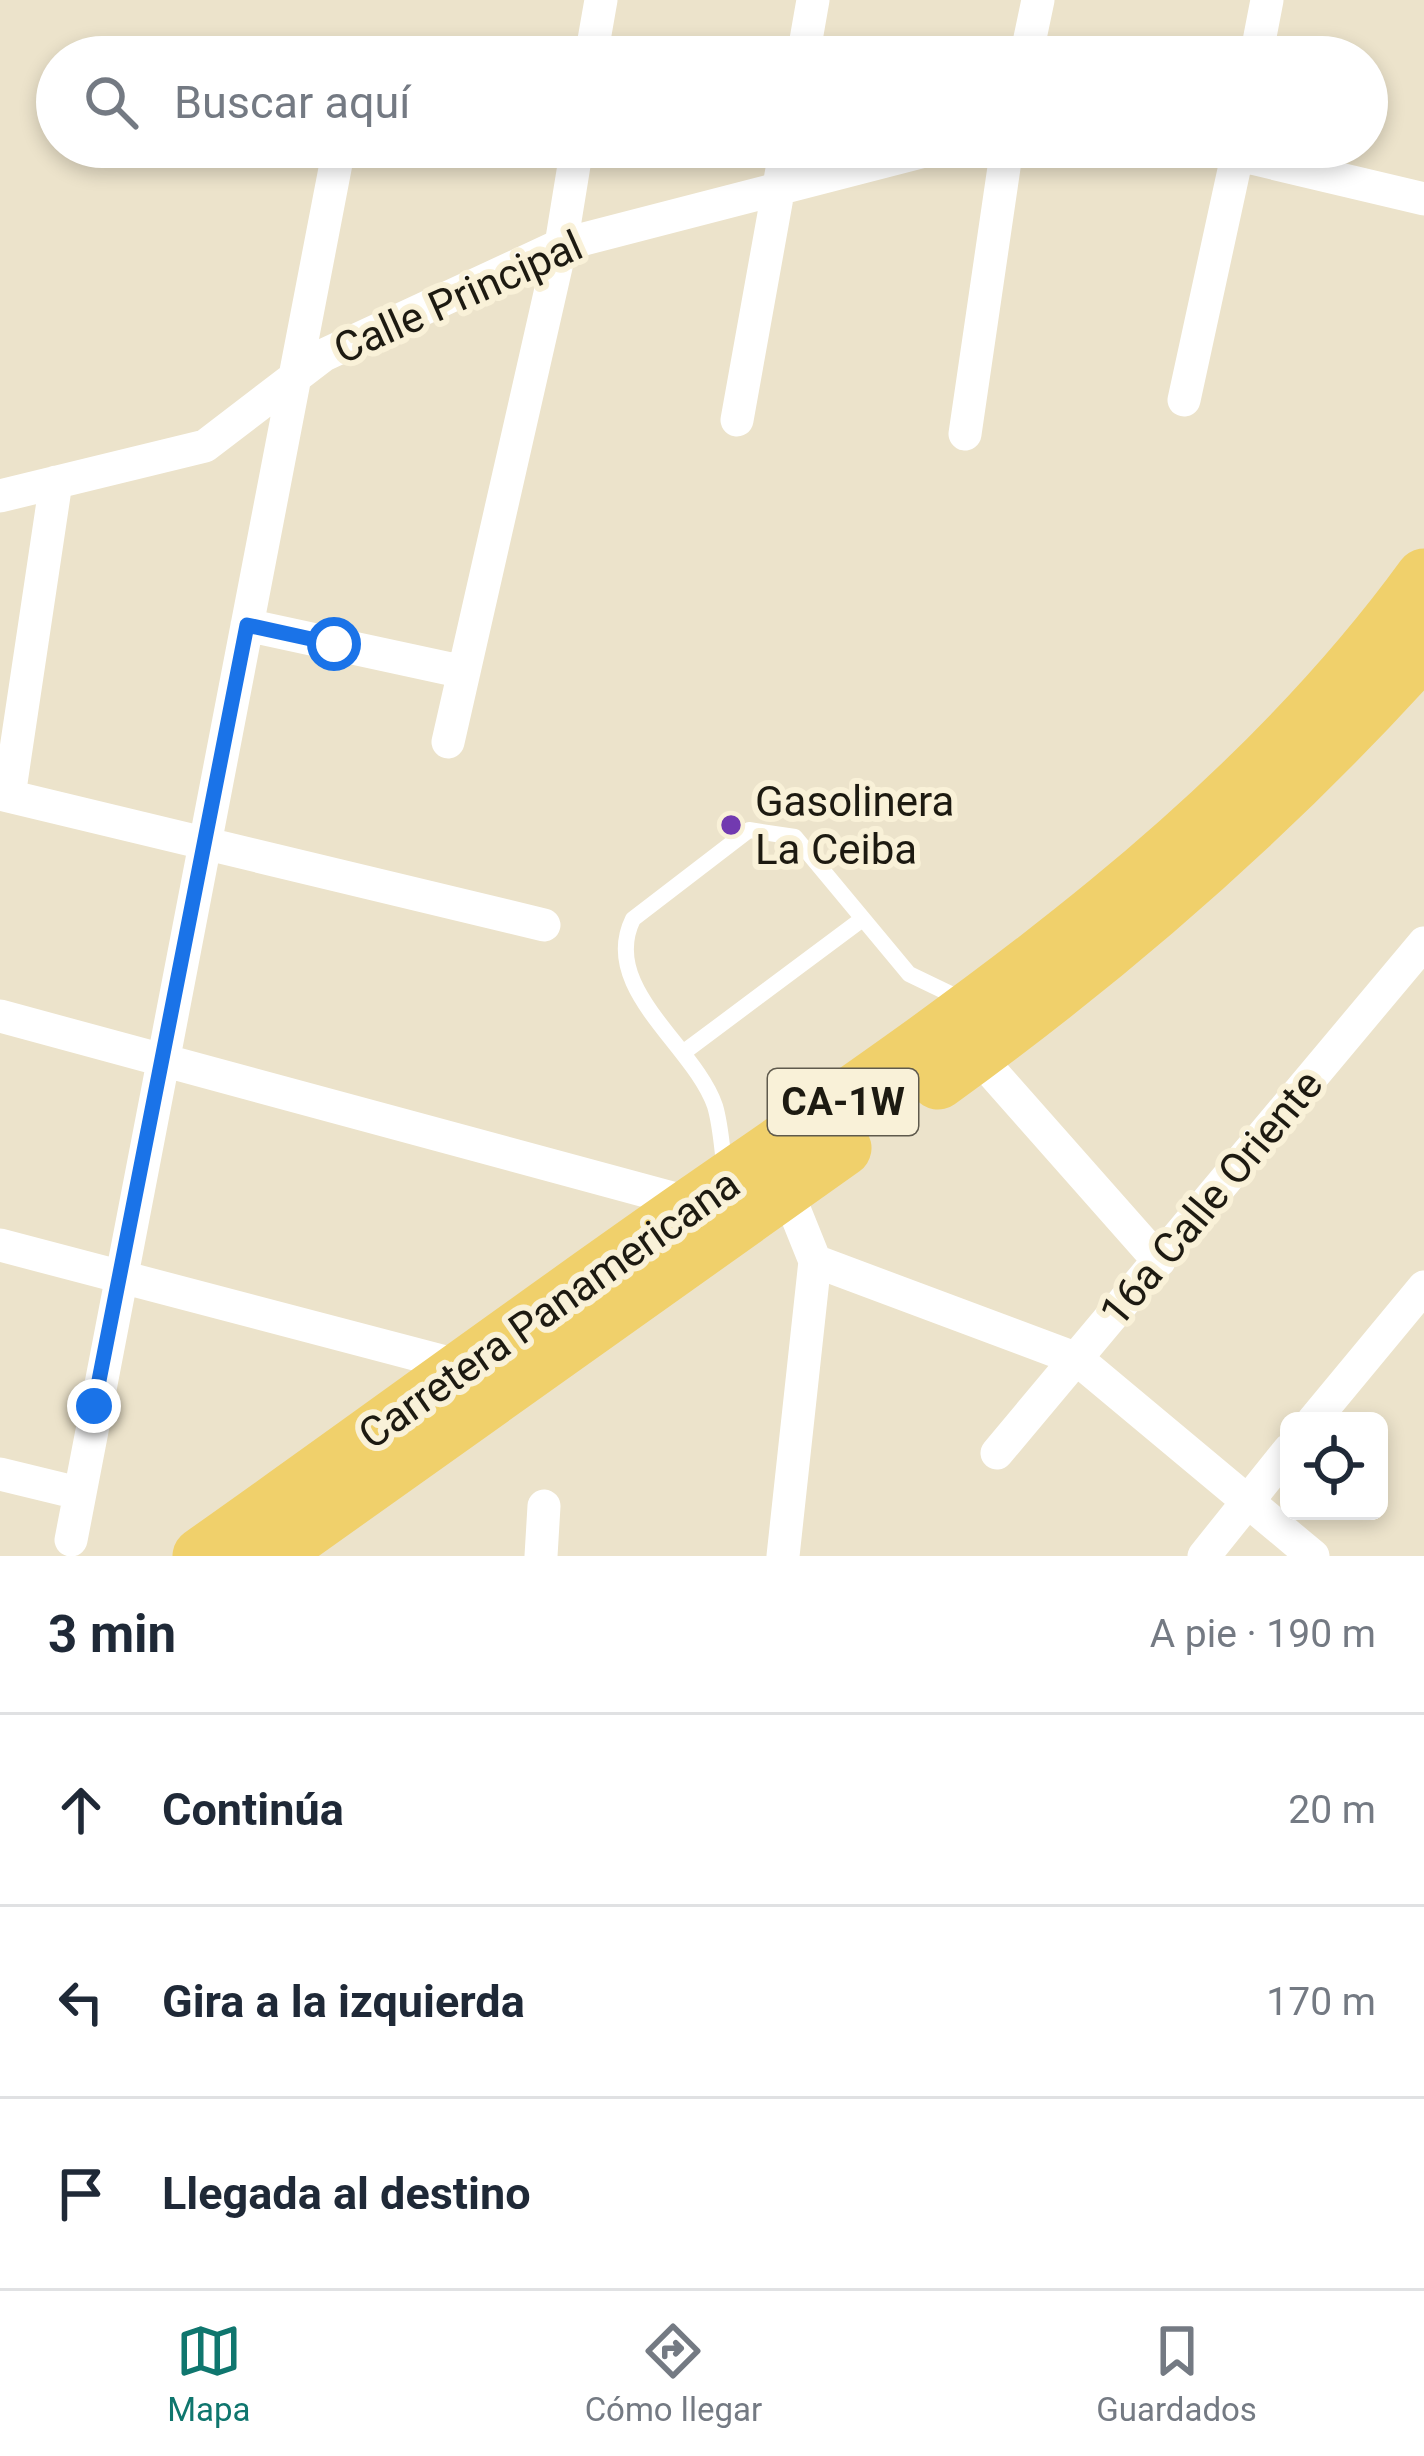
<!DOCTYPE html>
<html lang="es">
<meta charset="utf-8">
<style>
:root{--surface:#fff;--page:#f2f2f3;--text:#1f2937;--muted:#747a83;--line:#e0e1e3;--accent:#0f766e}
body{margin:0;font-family:Roboto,sans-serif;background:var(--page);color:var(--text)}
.controls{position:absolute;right:36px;bottom:36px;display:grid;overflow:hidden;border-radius:18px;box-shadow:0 6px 18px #0003}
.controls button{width:108px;height:108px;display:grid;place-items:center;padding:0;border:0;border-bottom:3px solid var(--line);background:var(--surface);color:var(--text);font:60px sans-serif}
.stop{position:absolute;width:36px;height:36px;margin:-27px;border:9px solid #1a73e8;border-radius:50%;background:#fff}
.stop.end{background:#1a73e8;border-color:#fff;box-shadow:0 3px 12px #0008}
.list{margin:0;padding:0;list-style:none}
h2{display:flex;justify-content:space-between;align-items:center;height:156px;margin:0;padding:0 48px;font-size:51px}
h2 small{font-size:39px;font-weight:400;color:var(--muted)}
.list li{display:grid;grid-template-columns:78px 1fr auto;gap:36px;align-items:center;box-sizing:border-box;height:192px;padding:0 48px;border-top:3px solid var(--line)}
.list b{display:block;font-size:45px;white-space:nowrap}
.list em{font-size:39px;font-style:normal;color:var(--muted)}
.icon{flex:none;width:66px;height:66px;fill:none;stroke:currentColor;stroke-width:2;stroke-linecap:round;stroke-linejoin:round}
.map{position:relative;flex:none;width:1424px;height:1556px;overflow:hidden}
.search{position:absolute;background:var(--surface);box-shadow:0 6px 18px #0003;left:36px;right:36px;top:36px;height:132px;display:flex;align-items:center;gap:30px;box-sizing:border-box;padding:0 42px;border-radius:66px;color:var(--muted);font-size:45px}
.sheet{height:732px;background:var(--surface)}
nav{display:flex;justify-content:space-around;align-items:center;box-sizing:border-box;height:168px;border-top:3px solid var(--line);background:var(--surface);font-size:33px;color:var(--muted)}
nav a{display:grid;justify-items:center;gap:6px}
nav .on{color:var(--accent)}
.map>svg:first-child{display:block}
</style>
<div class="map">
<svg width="1424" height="1556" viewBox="0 0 1424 1556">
<rect width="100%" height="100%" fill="#ece3cb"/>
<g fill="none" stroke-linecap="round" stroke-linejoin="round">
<path stroke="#fff" stroke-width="16" d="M684,1052l177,-132
M725,1171c-3,-21 -4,-45 -10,-65 -21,-61 -116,-118 -82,-187l116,-89 46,7 114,137 54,26"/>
<path stroke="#fff" stroke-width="33" d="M591,57l10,-57
M803,57l10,-57
M1026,57l12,-57
M1256,57l11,-57
M1205,147l219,52
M1184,400l55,-253
M737,420l49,-273
M965,434l42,-287
M0,496l205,-50 119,-91 237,-110 379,-98
M247,625l217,47
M448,742l113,-497 16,-98
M0,794l544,131
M9,796l47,-314
M0,1016l694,188
M976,1054l183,207
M0,1245l468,123
M815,1261l262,98 236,197
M1313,1421l111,-134
M997,1453l427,-510
M0,1474l78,19
M71,1540l268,-1392
M541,1556l3,-50
M783,1556l32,-295 -29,-72
M1204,1556l85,-106"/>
<path stroke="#f0d06b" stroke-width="57" d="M938,1081c178,-128 339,-269 486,-433
M278,1550l565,-402
M201,1556c166,-117 329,-238 496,-354 261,-181 538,-365 727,-625"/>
</g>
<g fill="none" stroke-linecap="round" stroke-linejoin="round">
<path stroke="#1a73e8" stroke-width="15" d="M94,1406l153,-781 87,19"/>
</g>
<circle fill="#723ab0" stroke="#f9f1d8" stroke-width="4.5" cx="731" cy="825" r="12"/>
<g text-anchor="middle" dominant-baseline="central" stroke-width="12" stroke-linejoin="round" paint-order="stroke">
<rect fill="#f9f1d8" stroke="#5f5a4d" stroke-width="3" x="768" y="1069" width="150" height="66" rx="9"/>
<g font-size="39" font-weight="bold" fill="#1d1a11">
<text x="843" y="1102">CA-1W</text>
</g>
<g font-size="42" fill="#1d1a11" stroke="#f9f1d8">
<text transform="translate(458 297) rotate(-24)">Calle Principal</text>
<text transform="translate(1211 1198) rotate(-50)">16a Calle Oriente</text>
<text transform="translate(549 1309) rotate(-35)">Carretera Panamericana</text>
</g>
<g font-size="42" fill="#1d1a11" stroke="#f9f1d8" text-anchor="start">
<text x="755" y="801">Gasolinera<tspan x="755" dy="48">La Ceiba</tspan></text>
</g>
</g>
</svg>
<div class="controls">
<button><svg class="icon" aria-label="locate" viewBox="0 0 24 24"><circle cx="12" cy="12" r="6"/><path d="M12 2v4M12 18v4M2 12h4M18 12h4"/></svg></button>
</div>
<div class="stop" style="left:334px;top:644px"></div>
<div class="stop end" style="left:94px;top:1406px"></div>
<div class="search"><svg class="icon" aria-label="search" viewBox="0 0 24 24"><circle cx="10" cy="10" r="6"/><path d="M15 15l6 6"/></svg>Buscar aquí</div>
</div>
<section class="sheet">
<h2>3 min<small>A pie · 190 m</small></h2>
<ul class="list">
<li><svg class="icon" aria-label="ahead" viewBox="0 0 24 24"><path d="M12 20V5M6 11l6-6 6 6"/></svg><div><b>Continúa</b></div><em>20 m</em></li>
<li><svg class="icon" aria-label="left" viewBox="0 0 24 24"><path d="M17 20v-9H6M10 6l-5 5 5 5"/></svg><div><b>Gira a la izquierda</b></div><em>170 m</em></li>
<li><svg class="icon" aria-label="arrive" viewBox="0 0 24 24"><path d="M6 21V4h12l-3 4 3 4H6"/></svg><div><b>Llegada al destino</b></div></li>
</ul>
</section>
<nav>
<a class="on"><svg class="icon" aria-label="map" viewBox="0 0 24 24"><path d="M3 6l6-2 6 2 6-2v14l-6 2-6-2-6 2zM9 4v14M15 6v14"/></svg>Mapa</a>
<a><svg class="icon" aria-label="directions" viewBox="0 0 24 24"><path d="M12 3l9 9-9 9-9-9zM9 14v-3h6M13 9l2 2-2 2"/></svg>Cómo llegar</a>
<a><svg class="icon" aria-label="saved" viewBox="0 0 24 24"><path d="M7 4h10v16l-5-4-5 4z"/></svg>Guardados</a>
</nav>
